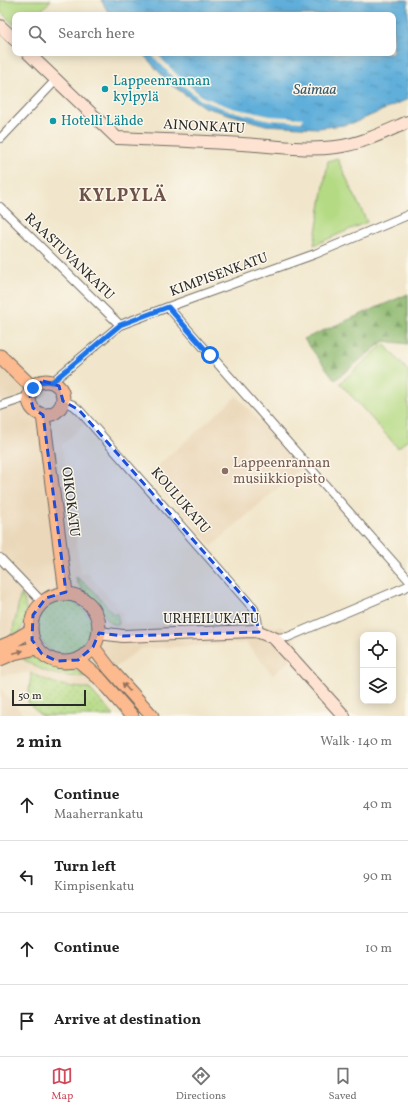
<!DOCTYPE html>
<meta charset="utf-8">
<style>
:root{--surface:#fff;--page:#f2f2f2;--text:#222;--muted:#767676;--line:#e0e0e0;--accent:#d1495b}
body{margin:0;font-family:Vollkorn,serif;background:var(--page);color:var(--text)}
.controls{position:absolute;right:12px;bottom:12px;display:grid;overflow:hidden;border-radius:8px;box-shadow:0 2px 10px #0003}
.controls button{width:36px;height:36px;display:grid;place-items:center;padding:0;border:0;border-bottom:1px solid var(--line);background:var(--surface);color:var(--text);font:20px sans-serif}
.scale{position:absolute;left:12px;bottom:10px;width:74px;box-sizing:border-box;padding-left:4px;border:2px solid #2b2b2b;border-top:0;font-size:11px;line-height:14px;white-space:nowrap;color:#2b2b2b;-webkit-text-stroke:3px #fbf7ec;paint-order:stroke}
.stop{position:absolute;width:12px;height:12px;margin:-9px;border:3px solid #1a73e8;border-radius:50%;background:#fff}
.stop.end{background:#1a73e8;border-color:#fff;box-shadow:0 1px 4px #0008}
.list{margin:0;padding:0;list-style:none}
h2{display:flex;justify-content:space-between;align-items:center;height:52px;margin:0;padding:0 16px;font-size:17px}
h2 small{font-size:13px;font-weight:400;color:var(--muted)}
.list li{display:grid;grid-template-columns:26px 1fr auto;gap:12px;align-items:center;box-sizing:border-box;height:72px;padding:0 16px;border-top:1px solid var(--line)}
.list b{display:block;font-size:15px;white-space:nowrap}
.list p{margin:0;font-size:13px;white-space:nowrap;color:var(--muted)}
.list em{font-size:13px;font-style:normal;color:var(--muted)}
.icon{flex:none;width:22px;height:22px;fill:none;stroke:currentColor;stroke-width:2;stroke-linecap:round;stroke-linejoin:round}
.map{position:relative;flex:none;width:408px;height:716px;overflow:hidden}
.search{position:absolute;background:var(--surface);box-shadow:0 2px 10px #0003;left:12px;right:12px;top:12px;height:44px;display:flex;align-items:center;gap:10px;box-sizing:border-box;padding:0 14px;border-radius:8px;color:var(--muted);font-size:15px}
.sheet{height:340px;background:var(--surface)}
nav{display:flex;justify-content:space-around;align-items:center;box-sizing:border-box;height:56px;border-top:1px solid var(--line);background:var(--surface);font-size:11px;color:var(--muted)}
nav a{display:grid;justify-items:center;gap:2px}
nav .on{color:var(--accent)}
.map>svg:first-child{display:block}
</style>
<div class="map">
<svg width="408" height="716" viewBox="0 0 408 716">
<defs>
<pattern id="grass-dots" width="8" height="8" patternUnits="userSpaceOnUse"><rect width="8" height="8" fill="#b4da83"/><path d="M2 2h.1M6 6h.1" fill="none" stroke="#9bbb71" stroke-width="1.8" stroke-linecap="round"/></pattern>
<pattern id="forest-firs" width="22" height="20" patternUnits="userSpaceOnUse"><rect width="22" height="20" fill="#8fba71"/><path d="M5 1l3.5 6h-7zM16 11l3.5 6h-7z" fill="#75975d"/></pattern>
<pattern id="water-ripples" width="26" height="14" patternUnits="userSpaceOnUse"><rect width="26" height="14" fill="#61afda"/><path d="M2 4q2-2 4 0t4 0M15 11q2-2 4 0t4 0" fill="none" stroke="#508fb1"/></pattern>
</defs>
<rect width="100%" height="100%" fill="#fbf7ec"/>
<filter id="ink" filterUnits="userSpaceOnUse"><feTurbulence type="fractalNoise" baseFrequency=".025" numOctaves="2"/><feDisplacementMap in="SourceGraphic" scale="8" xChannelSelector="R" yChannelSelector="G"/><feConvolveMatrix kernelMatrix="1 2 1 2 8 2 1 2 1" color-interpolation-filters="sRGB"/></filter>
<filter id="wash" filterUnits="userSpaceOnUse"><feTurbulence type="fractalNoise" baseFrequency=".012" numOctaves="4" result="noise"/><feDisplacementMap in="SourceGraphic" scale="16" xChannelSelector="R" yChannelSelector="G"/><feGaussianBlur stdDeviation="0.9" result="paint"/><feColorMatrix in="noise" values="0 0 0 0 0 0 0 0 0 0 0 0 0 0 0 0 0 1.4 0 .05"/><feComposite in="paint" operator="in"/></filter>
<g filter="url(#wash)">
<rect width="100%" height="100%" fill="#f1e6cb"/>
<path fill="#ebd8ba" d="M0,356l35,29 8,-4h4l9,3 5,6 2,5v6l25,20 -26,24 19,129 7,-1 35,40 1,10 159,4 20,22 -30,26 -27,-32 -106,6 -51,39h-16l-14,-4 -16,-4 -12,-7 -31,2z
M237,396l64,72 -89,78 -64,-72z
M0,688l21,24 -2,4h-19z"/>
<path fill="url(#grass-dots)" stroke="#708257" d="M76,577l17,13 20,24h4l2,9 -1,2 -7,-2 -3,-3c-4,-6 -8,-13 -12,-19 -8,-8 -18,-12 -20,-24z
M22,594c6,16 5,23 -2,38l-8,3 8,-38z
M60,599c5,1 10,1 15,4 14,7 25,30 13,44 -31,34 -82,-33 -28,-48z
M34,657l7,3 20,9 20,3 7,4c-28,2 -42,-2 -65,-17z
M31,673c19,10 36,15 58,15l25,28h-73l-13,-13z"/>
<path fill="url(#forest-firs)" stroke="#5d724e" d="M408,294v50l-24,-3 -49,39 -31,-41z"/>
<path fill="#b4da83" stroke="#708257" d="M0,0h51l-14,15h-22v11l-15,-15z
M337,158l30,64 -53,23 14,-84z
M384,344l24,27v68l-10,9 -58,-65z"/>
<path fill="url(#water-ripples)" stroke="#466d82" d="M101,0h307v99l-52,23 -13,3 -25,3 -52,-3 -62,-18 -34,-23 -28,-31h251v-38h-283z"/>
<path fill="#f1e6cb" d="M150,53h6l21,22 26,22 29,11 38,8 33,2 -1,4 -32,-2 -39,-9 -30,-11 -27,-22z"/>
</g>
<g filter="url(#ink)">
<g fill="none" stroke-linecap="round" stroke-linejoin="round">
<g stroke="#706c63" stroke-width="10">
<path id="street" d="M1,138l55,-58
M0,207l120,118
M168,307l240,272
M52,382l68,-57 48,-18 147,-53 93,-39
M63,401l10,4 6,5 175,199 3,10 2,13
M0,406l30,-10
M0,558l42,44
M274,638l14,-1 120,-51"/>
</g>
<g stroke="#706c63" stroke-width="14">
<path id="secondary" d="M0,26l15,14
M28,53l89,85c42,2 83,3 125,6 31,2 63,7 94,3 25,-3 49,-15 72,-25
M99,633l24,3 131,-5 5,1 15,6 70,78"/>
</g>
<g stroke="#706c63" stroke-width="15">
<path id="primary" d="M0,356l33,32
M29 398a17 17 0 1 1 34 0a17 17 0 1 1-34 0Z
M43,415l23,178
M31 628a34 34 0 1 1 68 0a34 34 0 1 1-68 0Z
M0,647l10,-4 20,-12
M93,647l17,22 42,47
M0,659l14,-6 23,-5
M78,660l21,18 33,38"/>
</g>
<use href="#street" stroke="#fff" stroke-width="8"/>
<use href="#secondary" stroke="#fee3d2" stroke-width="12"/>
<use href="#primary" stroke="#fcba8e" stroke-width="13"/>
</g>
<defs><path id="oneway-solid" d="M-6-.8H1V-3.2L6.5 0L1 3.2V.8H-6Z"/></defs>
<g fill="#94725c">
<use href="#oneway-solid" transform="translate(18 652) rotate(-15)"/>
<use href="#oneway-solid" transform="translate(126 687) rotate(-131)"/>
</g>
</g>
<g fill="none" stroke-linecap="round" stroke-linejoin="round" filter="url(#ink)">
<path stroke="#1a73e8" stroke-width="5" d="M33,388c6,-6 11,-8 19,-6l68,-57 48,-18 42,48"/>
</g>
<path fill="#1d4ed8" fill-opacity="0.2" stroke="#1d4ed8" stroke-width="3" stroke-dasharray="8 5" stroke-linejoin="round" d="M43,381l16,5 4,15 16,9 175,199 5,23 -136,4 -24,-3 -6,14 -15,13 -21,1 -15,-7 -10,-14 1,-25 13,-17 20,-6 -23,-177 -10,-7 -3,-12 3,-8z"/>
<g fill="#0f9aa8" stroke="#fbf7ec" stroke-width="1.5">
<circle cx="105" cy="89" r="4"/>
<circle cx="53" cy="121" r="4"/>
</g>
<circle fill="#8d6e63" stroke="#fbf7ec" stroke-width="1.5" cx="225" cy="471" r="4"/>
<g text-anchor="middle" dominant-baseline="central" stroke-width="3" stroke-linejoin="round" paint-order="stroke">
<g font-size="14" fill="#0d838f" stroke="#fbf7ec" text-anchor="start">
<text x="113" y="81">Lappeenrannan<tspan x="113" dy="16">kylpylä</tspan></text>
<text x="61" y="121">Hotelli Lähde</text>
</g>
<g font-size="14" fill="#2b2b2b" stroke="#fbf7ec">
<text transform="translate(204 127) rotate(3)">AINONKATU</text>
<text transform="translate(69 257) rotate(44)">RAASTUVANKATU</text>
<text transform="translate(219 275) rotate(-20)">KIMPISENKATU</text>
<text transform="translate(180 501) rotate(49)">KOULUKATU</text>
<text transform="translate(70 502) rotate(83)">OIKOKATU</text>
<text x="211" y="619">URHEILUKATU</text>
</g>
<g font-size="14" fill="#785e54" stroke="#fbf7ec" text-anchor="start">
<text x="233" y="463">Lappeenrannan<tspan x="233" dy="16">musiikkiopisto</tspan></text>
</g>
<g font-size="15" font-style="italic" fill="#3e5968" stroke="#fbf7ec">
<text x="315" y="90">Saimaa</text>
</g>
<g font-size="18" font-weight="bold" letter-spacing="1" fill="#6e5147" stroke="#fbf7ec">
<text x="123" y="196">KYLPYLÄ</text>
</g>
</g>
</svg>
<div class="controls">
<button><svg class="icon" aria-label="locate" viewBox="0 0 24 24"><circle cx="12" cy="12" r="6"/><path d="M12 2v4M12 18v4M2 12h4M18 12h4"/></svg></button>
<button><svg class="icon" aria-label="layers" viewBox="0 0 24 24"><path d="M12 4l9 5-9 5-9-5zM3 14l9 5 9-5"/></svg></button>
</div>
<div class="scale">50 m</div>
<div class="stop" style="left:210px;top:355px"></div>
<div class="stop end" style="left:33px;top:388px"></div>
<div class="search"><svg class="icon" aria-label="search" viewBox="0 0 24 24"><circle cx="10" cy="10" r="6"/><path d="M15 15l6 6"/></svg>Search here</div>
</div>
<section class="sheet">
<h2>2 min<small>Walk · 140 m</small></h2>
<ul class="list">
<li><svg class="icon" aria-label="ahead" viewBox="0 0 24 24"><path d="M12 20V5M6 11l6-6 6 6"/></svg><div><b>Continue</b><p>Maaherrankatu</p></div><em>40 m</em></li>
<li><svg class="icon" aria-label="left" viewBox="0 0 24 24"><path d="M17 20v-9H6M10 6l-5 5 5 5"/></svg><div><b>Turn left</b><p>Kimpisenkatu</p></div><em>90 m</em></li>
<li><svg class="icon" aria-label="ahead" viewBox="0 0 24 24"><path d="M12 20V5M6 11l6-6 6 6"/></svg><div><b>Continue</b></div><em>10 m</em></li>
<li><svg class="icon" aria-label="arrive" viewBox="0 0 24 24"><path d="M6 21V4h12l-3 4 3 4H6"/></svg><div><b>Arrive at destination</b></div></li>
</ul>
</section>
<nav>
<a class="on"><svg class="icon" aria-label="map" viewBox="0 0 24 24"><path d="M3 6l6-2 6 2 6-2v14l-6 2-6-2-6 2zM9 4v14M15 6v14"/></svg>Map</a>
<a><svg class="icon" aria-label="directions" viewBox="0 0 24 24"><path d="M12 3l9 9-9 9-9-9zM9 14v-3h6M13 9l2 2-2 2"/></svg>Directions</a>
<a><svg class="icon" aria-label="saved" viewBox="0 0 24 24"><path d="M7 4h10v16l-5-4-5 4z"/></svg>Saved</a>
</nav>
